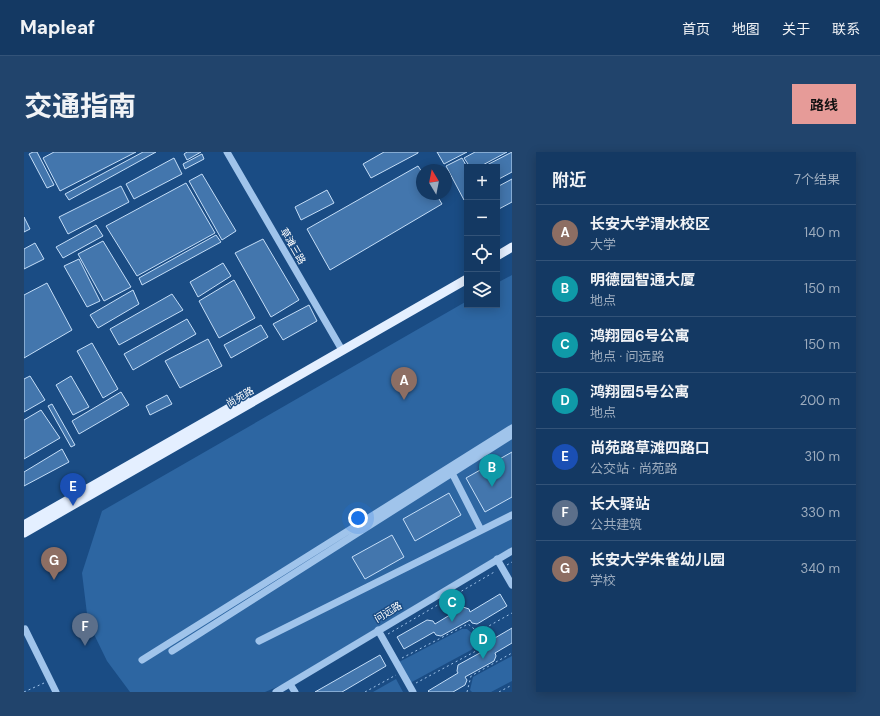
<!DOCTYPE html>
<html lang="zh">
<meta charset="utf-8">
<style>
:root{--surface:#143963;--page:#21446c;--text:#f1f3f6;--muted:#9dacbe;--line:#335378;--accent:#e69b98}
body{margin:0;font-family:"DM Sans","Noto Sans SC",sans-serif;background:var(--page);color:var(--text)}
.controls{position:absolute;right:12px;top:12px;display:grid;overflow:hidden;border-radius:0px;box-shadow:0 2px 10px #0003}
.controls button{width:36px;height:36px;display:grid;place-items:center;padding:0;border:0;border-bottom:1px solid var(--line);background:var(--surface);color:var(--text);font:20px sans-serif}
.compass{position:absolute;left:392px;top:12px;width:36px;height:36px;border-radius:50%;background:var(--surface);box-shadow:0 2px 10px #0003;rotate:350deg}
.you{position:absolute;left:334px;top:366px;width:14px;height:14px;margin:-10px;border:3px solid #fff;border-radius:50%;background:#1a73e8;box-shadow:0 0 0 6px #1a73e833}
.badge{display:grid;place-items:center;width:26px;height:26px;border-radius:50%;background:var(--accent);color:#fff;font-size:13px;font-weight:700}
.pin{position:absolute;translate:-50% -33px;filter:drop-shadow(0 1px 2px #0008)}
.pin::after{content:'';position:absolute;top:21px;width:14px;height:12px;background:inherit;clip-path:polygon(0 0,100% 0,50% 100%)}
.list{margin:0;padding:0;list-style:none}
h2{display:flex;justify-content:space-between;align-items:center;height:52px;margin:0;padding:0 16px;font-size:17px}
h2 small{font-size:13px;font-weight:400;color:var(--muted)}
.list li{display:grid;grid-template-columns:26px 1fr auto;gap:12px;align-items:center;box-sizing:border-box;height:56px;padding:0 16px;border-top:1px solid var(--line)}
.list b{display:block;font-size:15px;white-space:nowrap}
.list p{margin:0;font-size:13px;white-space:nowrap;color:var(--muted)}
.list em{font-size:13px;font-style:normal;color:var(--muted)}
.icon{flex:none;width:22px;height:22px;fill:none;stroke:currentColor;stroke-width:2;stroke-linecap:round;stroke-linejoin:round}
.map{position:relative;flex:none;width:488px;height:540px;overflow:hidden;border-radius:0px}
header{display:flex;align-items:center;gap:24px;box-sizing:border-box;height:56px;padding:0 20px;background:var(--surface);border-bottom:1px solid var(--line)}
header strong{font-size:19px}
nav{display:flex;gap:22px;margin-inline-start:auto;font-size:14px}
.intro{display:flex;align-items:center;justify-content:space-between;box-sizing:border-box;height:96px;padding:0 24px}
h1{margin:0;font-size:28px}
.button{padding:10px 18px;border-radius:0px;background:var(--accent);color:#111;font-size:14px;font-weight:700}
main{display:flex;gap:24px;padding:0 24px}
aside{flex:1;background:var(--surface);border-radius:0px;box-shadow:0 2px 10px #0003}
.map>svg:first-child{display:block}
</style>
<header>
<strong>Mapleaf</strong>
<nav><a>首页</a><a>地图</a><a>关于</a><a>联系</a></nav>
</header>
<div class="intro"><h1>交通指南</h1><a class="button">路线</a></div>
<main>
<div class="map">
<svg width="488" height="540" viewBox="0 0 488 540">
<rect width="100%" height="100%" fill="#1a4c84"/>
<path fill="#2d66a2" d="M488,123v272l-230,138 -17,7h-135l-23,-31 -19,-39 -6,-49 20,-62 365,-210v4h30v-22z
M438,477h5l7,6 1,11 -4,4 -61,33 -11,-21z
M488,504v25l-21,11h-19l-2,-2 3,-13z
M372,527l7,13h-30z"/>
<path fill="#4376ad" stroke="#c5def8" d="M9,0h4l17,33 -7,3 -18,-34z
M30,0h82l-76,39 -17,-33z
M119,0h13l-87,48 -4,-6z
M163,0h14l-14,8 -3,-6z
M360,0h34v1l-47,25 -8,-14z
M413,0h30l-23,12z
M451,0h32l-28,15h-9l-6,-9z
M488,0v20l-15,8v-13h-14z
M178,2l2,5 -19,10 -2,-5z
M150,6l8,16 -48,25 -8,-15z
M438,6l5,9v31l-3,2 -18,-34z
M394,14l4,6v22h14l6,10 -112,66 -23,-41z
M178,22l34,57 -14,9 -33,-59z
M488,27v23l-15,8v-23z
M162,31l29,50 -78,43 -31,-50z
M97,34l8,16 -61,32 -9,-17z
M303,38l7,13 -33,17 -6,-13z
M0,65l6,12 -6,3z
M72,73l7,11 -40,22 -7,-11z
M192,83l5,7 -79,43 -3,-7z
M239,87l36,61 -28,17 -36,-64z
M79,89l28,46 -27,14 -26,-47z
M11,91l9,16 -20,10v-20z
M55,107l21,42 -13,6 -23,-41z
M199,111l8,13 -33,21 -8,-15z
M210,128l21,38 -36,20 -20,-37z
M23,131l25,47 -48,28v-63z
M109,138l6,14 -41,24 -8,-13z
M148,142l11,16 -64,35 -9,-16z
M285,153l8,16 -34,19 -10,-16z
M163,167l9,15 -63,36 -9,-16z
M237,173l7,12 -37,21 -7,-13z
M184,187l14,27 -42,22 -15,-27z
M68,191l26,46 -15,9 -26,-47z
M6,224l15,24 -21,12v-33z
M47,224l18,31 -16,8 -17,-30z
M97,240l8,13 -50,29 -7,-13z
M143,243l5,9 -22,11 -4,-9z
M28,252l23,41 -4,2 -23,-41z
M17,258l19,28 -36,21v-39z
M38,297l7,13 -45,24v-14z
M488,300v45l-27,15 -19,-34z
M425,341l12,22 -46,26 -12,-22z
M368,383l12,22 -39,22 -13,-22z
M476,442l7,12 -30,18 -5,-1 -2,-3 -29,16 -5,-1 -2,-3 -30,17 -7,-12 30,-17 6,1 2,3 28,-17 6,2 1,3z
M488,476v15l-17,10 1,3 -2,5 -29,16 2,3 -2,5 -12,7h-24l-1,-1 30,-18 -1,-2 1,-6 29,-16 -1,-2 2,-5z
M356,503l6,11 -44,26h-27z"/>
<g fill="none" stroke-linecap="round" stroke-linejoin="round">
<path stroke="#a0c4eb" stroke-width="1" stroke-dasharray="2 3" stroke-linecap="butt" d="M483,413l5,-3
M364,482l108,-63
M378,506l66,-34 10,8 34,-19
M392,531l60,-32 2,-19
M0,540l20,-9
M341,540l31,-17
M443,540l4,-16 41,-23
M475,540l13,-7"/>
<path stroke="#a0c4eb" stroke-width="7" d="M203,0l115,198
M428,321l29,57
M473,407l15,26
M1,477l31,63
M354,478l35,62
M235,489l253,-126
M148,499l340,-216
M118,508l370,-232
M266,532l5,8
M252,540l236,-141"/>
<path stroke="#e4efff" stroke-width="9" d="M473,104l15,-9
M0,373l221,-126
M0,381l443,-254"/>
</g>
<g text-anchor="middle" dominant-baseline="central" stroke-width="3" stroke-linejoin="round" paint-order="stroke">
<g font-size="10" fill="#fff" stroke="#1a4c84">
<text transform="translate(269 94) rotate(60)">草滩三路</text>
<text transform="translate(216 245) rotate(-30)">尚苑路</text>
<text transform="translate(364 460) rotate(-31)">问远路</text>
</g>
</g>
</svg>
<div class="controls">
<button>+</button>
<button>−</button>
<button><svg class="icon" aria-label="locate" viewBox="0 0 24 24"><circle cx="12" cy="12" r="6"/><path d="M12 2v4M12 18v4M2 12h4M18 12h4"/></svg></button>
<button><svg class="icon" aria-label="layers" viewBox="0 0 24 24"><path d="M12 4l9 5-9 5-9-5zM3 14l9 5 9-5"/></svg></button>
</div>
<svg class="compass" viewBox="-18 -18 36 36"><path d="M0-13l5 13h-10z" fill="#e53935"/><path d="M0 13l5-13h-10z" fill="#9dacbe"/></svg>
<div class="you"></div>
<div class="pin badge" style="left:380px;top:248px;background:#8d6e63">A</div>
<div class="pin badge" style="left:468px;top:335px;background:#0f9aa8">B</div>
<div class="pin badge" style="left:428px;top:470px;background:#0f9aa8">C</div>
<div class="pin badge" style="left:459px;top:507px;background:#0f9aa8">D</div>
<div class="pin badge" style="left:49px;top:354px;background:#1a4fb4">E</div>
<div class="pin badge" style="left:61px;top:494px;background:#5c6f8a">F</div>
<div class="pin badge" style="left:30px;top:428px;background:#8d6e63">G</div>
</div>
<aside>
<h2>附近<small>7个结果</small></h2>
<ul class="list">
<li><span class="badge" style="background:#8d6e63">A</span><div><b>长安大学渭水校区</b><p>大学</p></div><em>140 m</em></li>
<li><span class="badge" style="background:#0f9aa8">B</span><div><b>明德园智通大厦</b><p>地点</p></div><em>150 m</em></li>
<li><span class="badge" style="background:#0f9aa8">C</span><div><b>鸿翔园6号公寓</b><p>地点 · 问远路</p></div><em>150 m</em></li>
<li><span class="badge" style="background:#0f9aa8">D</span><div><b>鸿翔园5号公寓</b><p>地点</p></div><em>200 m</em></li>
<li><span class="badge" style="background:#1a4fb4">E</span><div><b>尚苑路草滩四路口</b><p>公交站 · 尚苑路</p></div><em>310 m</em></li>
<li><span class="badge" style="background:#5c6f8a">F</span><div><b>长大驿站</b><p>公共建筑</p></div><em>330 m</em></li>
<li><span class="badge" style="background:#8d6e63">G</span><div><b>长安大学朱雀幼儿园</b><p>学校</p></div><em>340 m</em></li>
</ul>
</aside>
</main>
